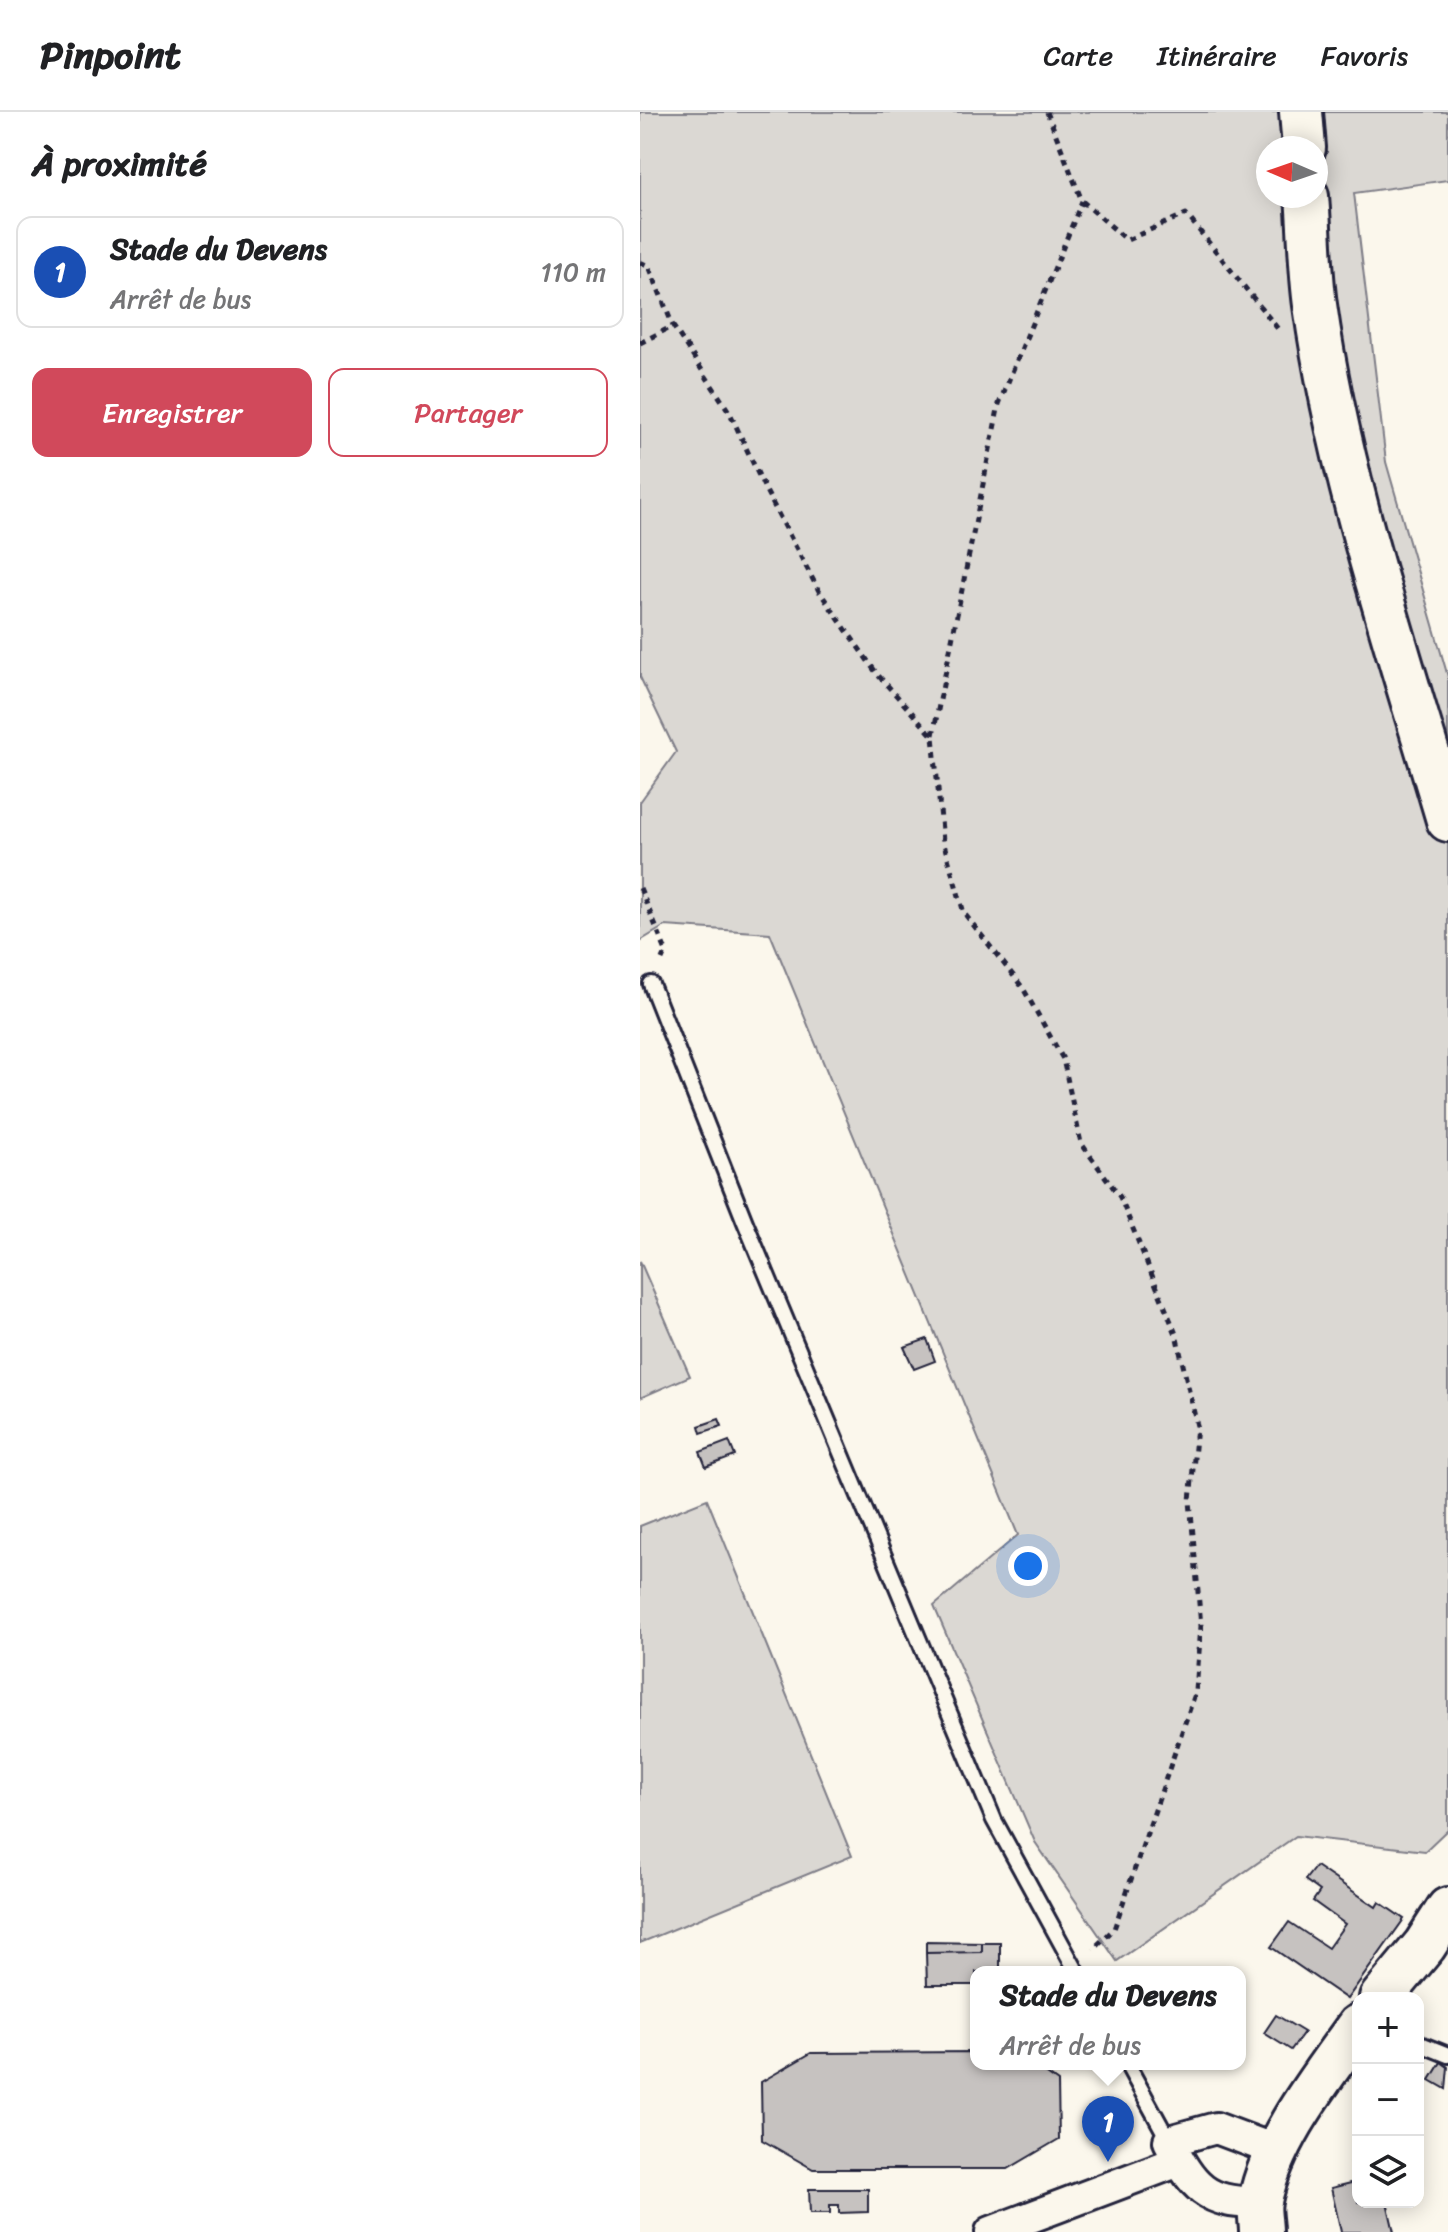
<!DOCTYPE html>
<html lang="fr">
<meta charset="utf-8">
<style>
:root{--surface:#fff;--page:#f2f2f2;--text:#202124;--muted:#757577;--line:#e0e0e0;--accent:#d1495b}
body{margin:0;font-family:Sriracha,sans-serif;background:var(--page);color:var(--text)}
.controls{position:absolute;right:24px;bottom:24px;display:grid;overflow:hidden;border-radius:16px;box-shadow:0 4px 20px #0003}
.controls button{width:72px;height:72px;display:grid;place-items:center;padding:0;border:0;border-bottom:2px solid var(--line);background:var(--surface);color:var(--text);font:40px sans-serif}
.compass{position:absolute;left:616px;top:24px;width:72px;height:72px;border-radius:50%;background:var(--surface);box-shadow:0 4px 20px #0003;rotate:272deg}
.you{position:absolute;left:388px;top:1454px;width:28px;height:28px;margin:-20px;border:6px solid #fff;border-radius:50%;background:#1a73e8;box-shadow:0 0 0 12px #1a73e833}
.badge{display:grid;place-items:center;width:52px;height:52px;border-radius:50%;background:var(--accent);color:#fff;font-size:26px;font-weight:700}
.pin{position:absolute;translate:-50% -66px;filter:drop-shadow(0 2px 4px #0008)}
.pin::after{content:'';position:absolute;top:42px;width:28px;height:24px;background:inherit;clip-path:polygon(0 0,100% 0,50% 100%)}
.popup{position:absolute;left:330px;top:1854px;width:276px;height:104px;box-sizing:border-box;display:grid;place-content:center;border-radius:16px;background:var(--surface);filter:drop-shadow(0 2px 6px #0005);font-size:26px;white-space:nowrap;color:var(--muted)}
.popup b{font-size:30px;color:var(--text)}
.popup::after{content:'';position:absolute;left:50%;top:100%;margin-left:-16px;border:16px solid transparent;border-top-color:var(--surface)}
.list{margin:0;padding:0;list-style:none}
h2{display:flex;justify-content:space-between;align-items:center;height:104px;margin:0;padding:0 32px;font-size:34px}
h2 small{font-size:26px;font-weight:400;color:var(--muted)}
.list li{display:grid;grid-template-columns:52px 1fr auto;gap:24px;align-items:center;box-sizing:border-box;height:112px;margin:0 16px 16px;padding:0 16px;border:2px solid var(--line);border-radius:16px}
.list b{display:block;font-size:30px;white-space:nowrap}
.list p{margin:0;font-size:26px;white-space:nowrap;color:var(--muted)}
.list em{font-size:26px;font-style:normal;color:var(--muted)}
.actions{display:flex;gap:16px;padding:24px 32px}
.actions a{flex:1;padding:18px 0;border:2px solid var(--accent);border-radius:16px;text-align:center;font-size:28px;color:var(--accent)}
.actions .main{background:var(--accent);color:#fff}
.icon{flex:none;width:44px;height:44px;fill:none;stroke:currentColor;stroke-width:2;stroke-linecap:round;stroke-linejoin:round}
.map{position:relative;flex:none;width:808px;height:2120px;overflow:hidden}
header{display:flex;align-items:center;gap:48px;box-sizing:border-box;height:112px;padding:0 40px;background:var(--surface);border-bottom:2px solid var(--line)}
header strong{font-size:38px}
nav{display:flex;gap:44px;margin-inline-start:auto;font-size:28px}
main{display:flex}
aside{flex:1;background:var(--surface)}
.map>svg:first-child{display:block}
</style>
<header>
<strong>Pinpoint</strong>
<nav><a>Carte</a><a>Itinéraire</a><a>Favoris</a></nav>
</header>
<main>
<aside>
<h2>À proximité<small></small></h2>
<ul class="list">
<li><span class="badge" style="background:#1a4fb4">1</span><div><b>Stade du Devens</b><p>Arrêt de bus</p></div><em>110 m</em></li>
</ul>
<div class="actions"><a class="main">Enregistrer</a><a>Partager</a></div>
</aside>
<div class="map">
<svg width="808" height="2120" viewBox="0 0 808 2120">
<rect width="100%" height="100%" fill="#fbf7ec"/>
<filter id="ink" filterUnits="userSpaceOnUse"><feTurbulence type="fractalNoise" baseFrequency=".0125" numOctaves="2"/><feDisplacementMap in="SourceGraphic" scale="16" xChannelSelector="R" yChannelSelector="G"/><feConvolveMatrix kernelMatrix="1 2 1 2 8 2 1 2 1" color-interpolation-filters="sRGB"/></filter>
<g filter="url(#ink)">
<path fill="#dbd8d3" stroke="#7e7d87" stroke-width="2" fill-rule="evenodd" d="M0,0h808v68l-94,13 32,269 62,215v1152l-23,22 -129,-15 -179,125 -82,-119 -101,-236 84,-71 -248,-602 -105,-7 -25,15v-139l36,-50 -36,-75zM628,36h48v48h-48z
M0,1149l50,115 -50,22z
M67,1387l145,357 -212,87v-417z"/>
<path fill="#c6c2c0" stroke="#22223b" stroke-width="2" d="M287,1227l8,22 -21,8 -10,-22z
M79,1307l3,7 -21,7 -2,-7z
M89,1329l6,15 -29,11 -6,-15z
M676,1754l60,41 3,-5 25,17 -57,80 -76,-52 18,-25 39,26 17,-24 -32,-23 7,-10 -15,-11z
M286,1830l56,1v9l-56,1z
M342,1831h18v29h-24v13h-49l-1,-32 56,-1z
M636,1903l28,17 -13,18 -27,-17z
M336,1940v12h57l25,18 1,57 -51,30h-195l-51,-29 -1,-58 50,-29z
M801,1950l7,5 -2,22 -16,-9z
M718,2049v41h29l7,30h-53l-10,-44 24,-6 -4,-19z
M169,2077h59v23l-29,1v-8h-9v8h-20z"/>
<g fill="none" stroke-linecap="round" stroke-linejoin="round">
<g stroke="#22223b" stroke-width="20">
<path id="lane" d="M11,872l94,238 249,598 83,152
M778,1931l30,12
M487,1952l42,77"/>
</g>
<g stroke="#22223b" stroke-width="36">
<path id="street" d="M620,2090c-54,3 -68,-16 -91,-61l47,-13 61,23
M351,2120l188,-71"/>
</g>
<g stroke="#22223b" stroke-width="48">
<path id="secondary" d="M661,0l3,36
M667,84c3,36 3,73 8,109 24,172 84,348 133,515
M741,1886l44,-53 23,-36
M621,2120c0,-10 -3,-22 -1,-31 12,-62 62,-124 98,-175"/>
</g>
<path stroke="#22223b" stroke-width="5" stroke-dasharray="6 6" stroke-linecap="butt" d="M407,0l35,89 45,39 59,-26 92,115
M0,150l9,4 24,60
M0,231l33,-17 57,87 35,76 54,102 58,83 56,62 10,105 21,72 59,75 40,71 18,84 39,54 56,137 21,92 -7,75 11,125 -5,65 -82,238 -21,20
M293,623l66,-331 83,-203
M0,776l26,63 -6,13"/>
<use href="#lane" stroke="#fbf7ec" stroke-width="14"/>
<use href="#street" stroke="#fbf7ec" stroke-width="30"/>
<use href="#secondary" stroke="#fbf7ec" stroke-width="42"/>
</g>
</g>
</svg>
<div class="controls">
<button>+</button>
<button>−</button>
<button><svg class="icon" aria-label="layers" viewBox="0 0 24 24"><path d="M12 4l9 5-9 5-9-5zM3 14l9 5 9-5"/></svg></button>
</div>
<svg class="compass" viewBox="-18 -18 36 36"><path d="M0-13l5 13h-10z" fill="#e53935"/><path d="M0 13l5-13h-10z" fill="#757577"/></svg>
<div class="you"></div>
<div class="pin badge" style="left:468px;top:2050px;background:#1a4fb4">1</div>
<div class="popup"><b>Stade du Devens</b>Arrêt de bus</div>
</div>
</main>
